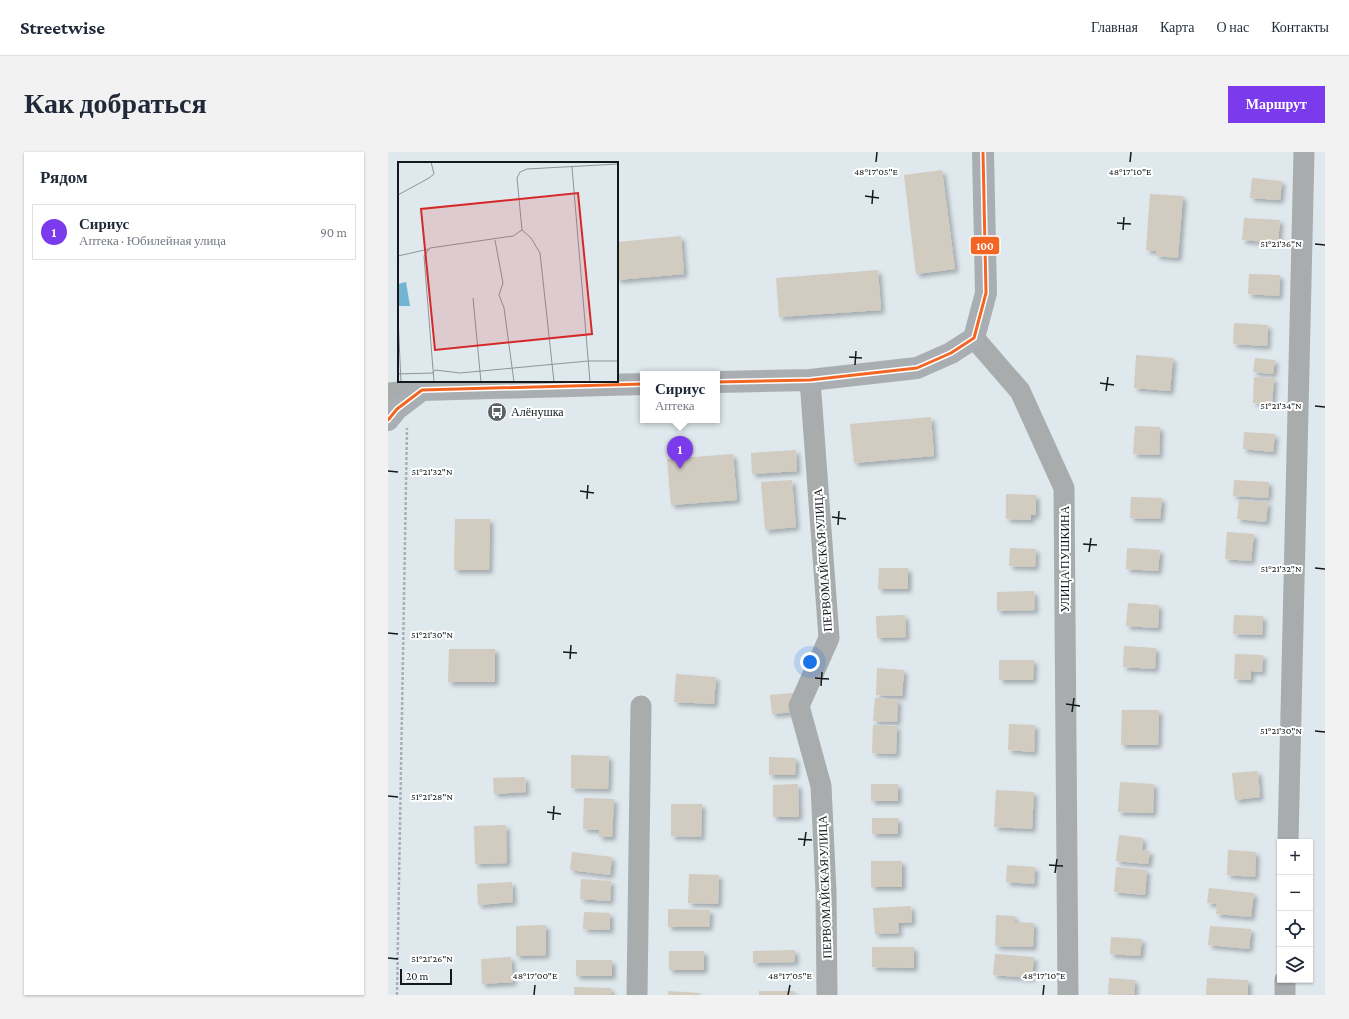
<!DOCTYPE html>
<html lang="ru">
<meta charset="utf-8">
<style>
:root{--surface:#fff;--page:#f2f2f3;--text:#1f2937;--muted:#747a83;--line:#e0e1e3;--accent:#7c3aed}
body{margin:0;font-family:"Crimson Pro",serif;background:var(--page);color:var(--text)}
.controls{position:absolute;right:12px;bottom:12px;display:grid;overflow:hidden;border-radius:0px;box-shadow:0 1px 3px #0004}
.controls button{width:36px;height:36px;display:grid;place-items:center;padding:0;border:0;border-bottom:1px solid var(--line);background:var(--surface);color:var(--text);font:20px sans-serif}
.scale{position:absolute;left:12px;bottom:10px;width:52px;box-sizing:border-box;padding-left:4px;border:2px solid #13191c;border-top:0;font-size:11px;line-height:14px;white-space:nowrap;color:#13191c;-webkit-text-stroke:3px #fff;paint-order:stroke}
.you{position:absolute;left:422px;top:510px;width:14px;height:14px;margin:-10px;border:3px solid #fff;border-radius:50%;background:#1a73e8;box-shadow:0 0 0 6px #1a73e833}
.badge{display:grid;place-items:center;width:26px;height:26px;border-radius:50%;background:var(--accent);color:#fff;font-size:13px;font-weight:700}
.pin{position:absolute;translate:-50% -33px;filter:drop-shadow(0 1px 2px #0008)}
.pin::after{content:'';position:absolute;top:21px;width:14px;height:12px;background:inherit;clip-path:polygon(0 0,100% 0,50% 100%)}
.popup{position:absolute;left:252px;top:219px;width:80px;height:52px;box-sizing:border-box;display:grid;place-content:center;border-radius:0px;background:var(--surface);filter:drop-shadow(0 1px 3px #0005);font-size:13px;white-space:nowrap;color:var(--muted)}
.popup b{font-size:15px;color:var(--text)}
.popup::after{content:'';position:absolute;left:50%;top:100%;margin-left:-8px;border:8px solid transparent;border-top-color:var(--surface)}
.list{margin:0;padding:0;list-style:none}
h2{display:flex;justify-content:space-between;align-items:center;height:52px;margin:0;padding:0 16px;font-size:17px}
h2 small{font-size:13px;font-weight:400;color:var(--muted)}
.list li{display:grid;grid-template-columns:26px 1fr auto;gap:12px;align-items:center;box-sizing:border-box;height:56px;margin:0 8px 8px;padding:0 8px;border:1px solid var(--line);border-radius:0px}
.list b{display:block;font-size:15px;white-space:nowrap}
.list p{margin:0;font-size:13px;white-space:nowrap;color:var(--muted)}
.list em{font-size:13px;font-style:normal;color:var(--muted)}
.icon{flex:none;width:22px;height:22px;fill:none;stroke:currentColor;stroke-width:2;stroke-linecap:round;stroke-linejoin:round}
.map{position:relative;flex:none;width:937px;height:843px;overflow:hidden;border-radius:0px}
header{display:flex;align-items:center;gap:24px;box-sizing:border-box;height:56px;padding:0 20px;background:var(--surface);border-bottom:1px solid var(--line)}
header strong{font-size:19px}
nav{display:flex;gap:22px;margin-inline-start:auto;font-size:14px}
.intro{display:flex;align-items:center;justify-content:space-between;box-sizing:border-box;height:96px;padding:0 24px}
h1{margin:0;font-size:28px}
.button{padding:10px 18px;border-radius:0px;background:var(--accent);color:#fff;font-size:14px;font-weight:700}
main{display:flex;gap:24px;padding:0 24px}
aside{flex:1;background:var(--surface);border-radius:0px;box-shadow:0 1px 3px #0004}
.map>svg:first-child{display:block}
</style>
<header>
<strong>Streetwise</strong>
<nav><a>Главная</a><a>Карта</a><a>О нас</a><a>Контакты</a></nav>
</header>
<div class="intro"><h1>Как добраться</h1><a class="button">Маршрут</a></div>
<main>
<aside>
<h2>Рядом<small></small></h2>
<ul class="list">
<li><span class="badge">1</span><div><b>Сириус</b><p>Аптека · Юбилейная улица</p></div><em>90 m</em></li>
</ul>
</aside>
<div class="map">
<svg width="937" height="843" viewBox="0 0 937 843">
<defs>
<filter id="shadow"><feDropShadow dx="3.5" dy="3.5" stdDeviation="2" flood-color="#0004"/></filter>
</defs>
<rect width="100%" height="100%" fill="#dfe8ed"/>
<path fill="#d1cbc0" filter="url(#shadow)" d="M554,18l13,99 -39,5 -12,-99z
M864,26l30,3 -2,19 -30,-2z
M762,42l33,2 -5,62 -22,-2v-5l-10,-1z
M856,66l36,2 -2,23 -36,-3z
M293,84l3,38 -67,6v-38z
M490,118l3,40 -102,7 -3,-39z
M861,122l31,1 -1,21 -31,-2z
M846,171l34,2 -1,21 -34,-2z
M748,203l37,3 -3,33 -36,-3z
M867,206l20,2 -2,14 -20,-2z
M866,225l20,1 -2,26 -19,-1z
M543,265l3,39 -80,7 -4,-39z
M747,274l25,1 -1,28 -26,-1z
M856,280l31,2 -2,18 -30,-3z
M408,298l1,21 -45,3 -1,-21z
M345,302l4,46 -66,5 -4,-46z
M404,328l4,47 -31,3 -4,-48z
M846,328l35,2 -1,16 -35,-2z
M618,342l30,1v20h-5v5l-25,-1z
M743,345l31,1 -2,21 -30,-1z
M851,348l29,2 -2,20 -29,-3z
M67,367h35l-1,51h-35z
M839,380l27,2 -3,27 -26,-2z
M622,396l26,1 -1,18 -26,-1z
M739,396l33,2 -2,21 -32,-2z
M491,416h29v21h-30z
M646,439l1,19 -38,1v-19z
M740,451l31,2 -1,23 -32,-2z
M517,463l1,22 -29,1 -1,-22z
M846,463l29,1 -1,19 -29,-1z
M736,494l32,2 -1,21 -32,-2z
M61,497h46v33h-47z
M847,502l28,1 -1,17 -11,-1v9l-17,-1z
M611,508h35l-1,20h-34z
M489,516l27,2 -2,26 -26,-1z
M288,522l40,3 -2,27 -40,-2z
M405,541l2,19 -23,2 -2,-19z
M487,546l23,2 -1,22 -24,-1z
M734,558h37l-1,35h-37z
M621,572l26,1 -1,27 -26,-2z
M485,573l24,1 -1,28 -24,-1z
M183,603l38,1 -1,33 -37,-1z
M381,605l27,1 -1,17h-26z
M870,619l2,26 -25,3 -3,-27z
M137,625l1,15 -32,2 -1,-16z
M732,630l34,2 -1,29 -35,-1z
M410,632l1,33h-26v-32z
M483,632h27v17h-27z
M608,638l38,2 -2,37 -38,-2z
M196,646l30,1 -2,38h-13v-7l-16,-1z
M283,652h31l-1,33 -30,-1z
M484,666h26v16h-26z
M118,673l1,38 -32,1 -1,-38z
M731,683l24,3 -1,12 8,1 -2,13 -32,-3z
M840,698l28,2 -1,25 -28,-2z
M184,700l40,5 -2,18 -40,-5z
M483,709h31v26h-31z
M619,713l28,2 -1,17 -28,-2z
M728,715l31,3 -2,25 -31,-3z
M301,722l30,1 -1,29 -30,-1z
M193,727l30,2 -1,20 -30,-2z
M124,730l1,20 -35,3 -1,-21z
M821,736l45,5 -3,24 -35,-3 1,-10 -10,-1z
M523,754l1,16 -14,1 1,10 -24,1 -2,-26z
M280,757l42,1 -1,17h-41z
M196,760l26,1v17l-27,-1z
M608,763l19,1v6l19,1 -1,24 -38,-1z
M158,773v30l-30,1v-30z
M822,774l41,3 -2,20 -41,-4z
M723,785l31,2 -2,17 -30,-2z
M484,795h42v21l-42,-1z
M407,798v12l-42,1v-12z
M281,799h35v19h-35z
M607,802l39,3 -2,21 -39,-3z
M123,805l2,25 -31,2 -1,-25z
M188,808h36v16h-36z
M721,826l26,2 -1,15 -26,-1z
M819,826l41,2v15h-42z
M186,835l37,1v7h-37z
M280,839l32,2v2h-32z
M371,839h35v4h-35z"/>
<g fill="none" stroke-linecap="round" stroke-linejoin="round">
<path stroke="#a9afb2" stroke-width="2.5" stroke-dasharray="3 2" stroke-linecap="butt" d="M9,843l10,-567"/>
<path stroke="#a8acad" stroke-width="21" d="M586,186l46,53 44,97 4,507
M422,228l19,258 -30,68 22,80 5,106 1,103
M0,241l34,-3
M900,690l16,-690
M249,843l4,-289
M897,843v-15"/>
<path stroke="#a9aeb2" stroke-width="22" d="M329,230l93,-2 107,-12 34,-15 23,-15 12,-45 -3,-141
M0,268l9,-11 25,-19 221,-6"/>
<g stroke="#fff" stroke-width="6">
<path id="bus-1" d="M586,186l12,-45 -3,-141
M329,230l93,-2 107,-12 34,-15 23,-15
M0,268l9,-11 25,-19 221,-6"/>
</g>
<use href="#bus-1" stroke="#f26522" stroke-width="3"/>
</g>
<path fill="none" stroke="#13191c" stroke-width="1.5" d="M488,10l1,-10M742,10l1,-10M477,44l14,2M484,52l1,-14M729,71l14,1M735,78l1,-13M927,92l10,1M461,205l13,1M467,213l1,-14M712,231l14,2M718,239l2,-14M927,254l10,1M0,319l10,1M192,339l14,2M199,347l1,-14M444,365l14,2M450,373l1,-14M695,392l14,1M701,400l2,-14M927,416l10,1M0,481l10,1M175,500l14,1M182,507l1,-14M427,526l14,1M433,534l1,-14M678,552l14,2M684,560l2,-14M927,579l10,1M0,644l10,1M159,660l14,2M165,668l1,-14M410,687l14,1M416,694l2,-14M661,713l14,1M667,721l2,-14M0,806l10,1M146,843l1,-10M400,843l2,-10M655,843l1,-10"/>
<defs>
<g id="bus-disc" transform="scale(1)"><circle r="9.5" fill="#5a6165" stroke="#fff"/><path d="M-5-6H5V4H4V6H2V4H-2V6H-4V4H-5ZM-3.5-4V0h7V-4ZM-3.5 1.2v1.5H-2V1.2ZM2 1.2v1.5H3.5V1.2Z" fill="#fff"/></g>
</defs>
<g fill-rule="evenodd">
<use href="#bus-disc" x="109" y="260"/>
</g>
<g text-anchor="middle" dominant-baseline="central" stroke-width="4" stroke-linejoin="round" paint-order="stroke">
<g font-size="12" fill="#13191c" stroke="#fff" text-anchor="start">
<text x="123" y="260">Алёнушка</text>
</g>
<g font-size="12" fill="#13191c" stroke="#fff">
<text transform="translate(677 407) rotate(-90)">УЛИЦА ПУШКИНА</text>
<text transform="translate(435 408) rotate(-94)">ПЕРВОМАЙСКАЯ УЛИЦА</text>
<text transform="translate(437 735) rotate(-92)">ПЕРВОМАЙСКАЯ УЛИЦА</text>
</g>
</g>
<g transform="translate(10 10)">
<rect width="220" height="220" fill="#dfe8ed"/>
<path d="M8,120l4,24h-12v-22z" fill="#72b4d4"/>
<path fill="none" stroke="#8d9599" stroke-width="1" d="M174,5l18,215M0,33l31,-17 5,-4 -3,-12M124,68l9,8 9,15 14,129M97,78l8,43 -4,12 5,13 10,74M0,94l31,-7M75,136l8,84M0,156l3,64M0,212l35,-1 2,-3 25,3 128,-12h30M36,220l-10,-126 6,-8 83,-12 9,-6 -5,-52 3,-6 7,-3 91,-5"/>
<path fill="#d62828" fill-opacity="0.15" stroke="#d62828" stroke-width="2" d="M180,31l14,141 -157,16 -14,-141z"/>
<rect width="220" height="220" fill="none" stroke="#13191c" stroke-width="2"/>
</g>
<g font-size="10" text-anchor="middle" fill="#13191c" stroke="#fff" stroke-width="4" stroke-linejoin="round" paint-order="stroke">
<text x="488" y="23">48°17'05"E</text>
<text x="742" y="23">48°17'10"E</text>
<text x="893" y="95">51°21'36"N</text>
<text x="893" y="257">51°21'34"N</text>
<text x="44" y="323">51°21'32"N</text>
<text x="893" y="420">51°21'32"N</text>
<text x="44" y="486">51°21'30"N</text>
<text x="893" y="582">51°21'30"N</text>
<text x="44" y="648">51°21'28"N</text>
<text x="44" y="810">51°21'26"N</text>
<text x="147" y="827">48°17'00"E</text>
<text x="402" y="827">48°17'05"E</text>
<text x="656" y="827">48°17'10"E</text>
</g>
<rect stroke="#fff" stroke-width="1.5" x="582" y="84" width="30" height="19" rx="4" fill="#f26522"/>
<g font-size="11" text-anchor="middle" font-weight="bold" fill="#fff">
<text x="597" y="98">100</text>
</g>
</svg>
<div class="controls">
<button>+</button>
<button>−</button>
<button><svg class="icon" aria-label="locate" viewBox="0 0 24 24"><circle cx="12" cy="12" r="6"/><path d="M12 2v4M12 18v4M2 12h4M18 12h4"/></svg></button>
<button><svg class="icon" aria-label="layers" viewBox="0 0 24 24"><path d="M12 4l9 5-9 5-9-5zM3 14l9 5 9-5"/></svg></button>
</div>
<div class="scale">20 m</div>
<div class="you"></div>
<div class="pin badge" style="left:292px;top:317px">1</div>
<div class="popup"><b>Сириус</b>Аптека</div>
</div>
</main>
